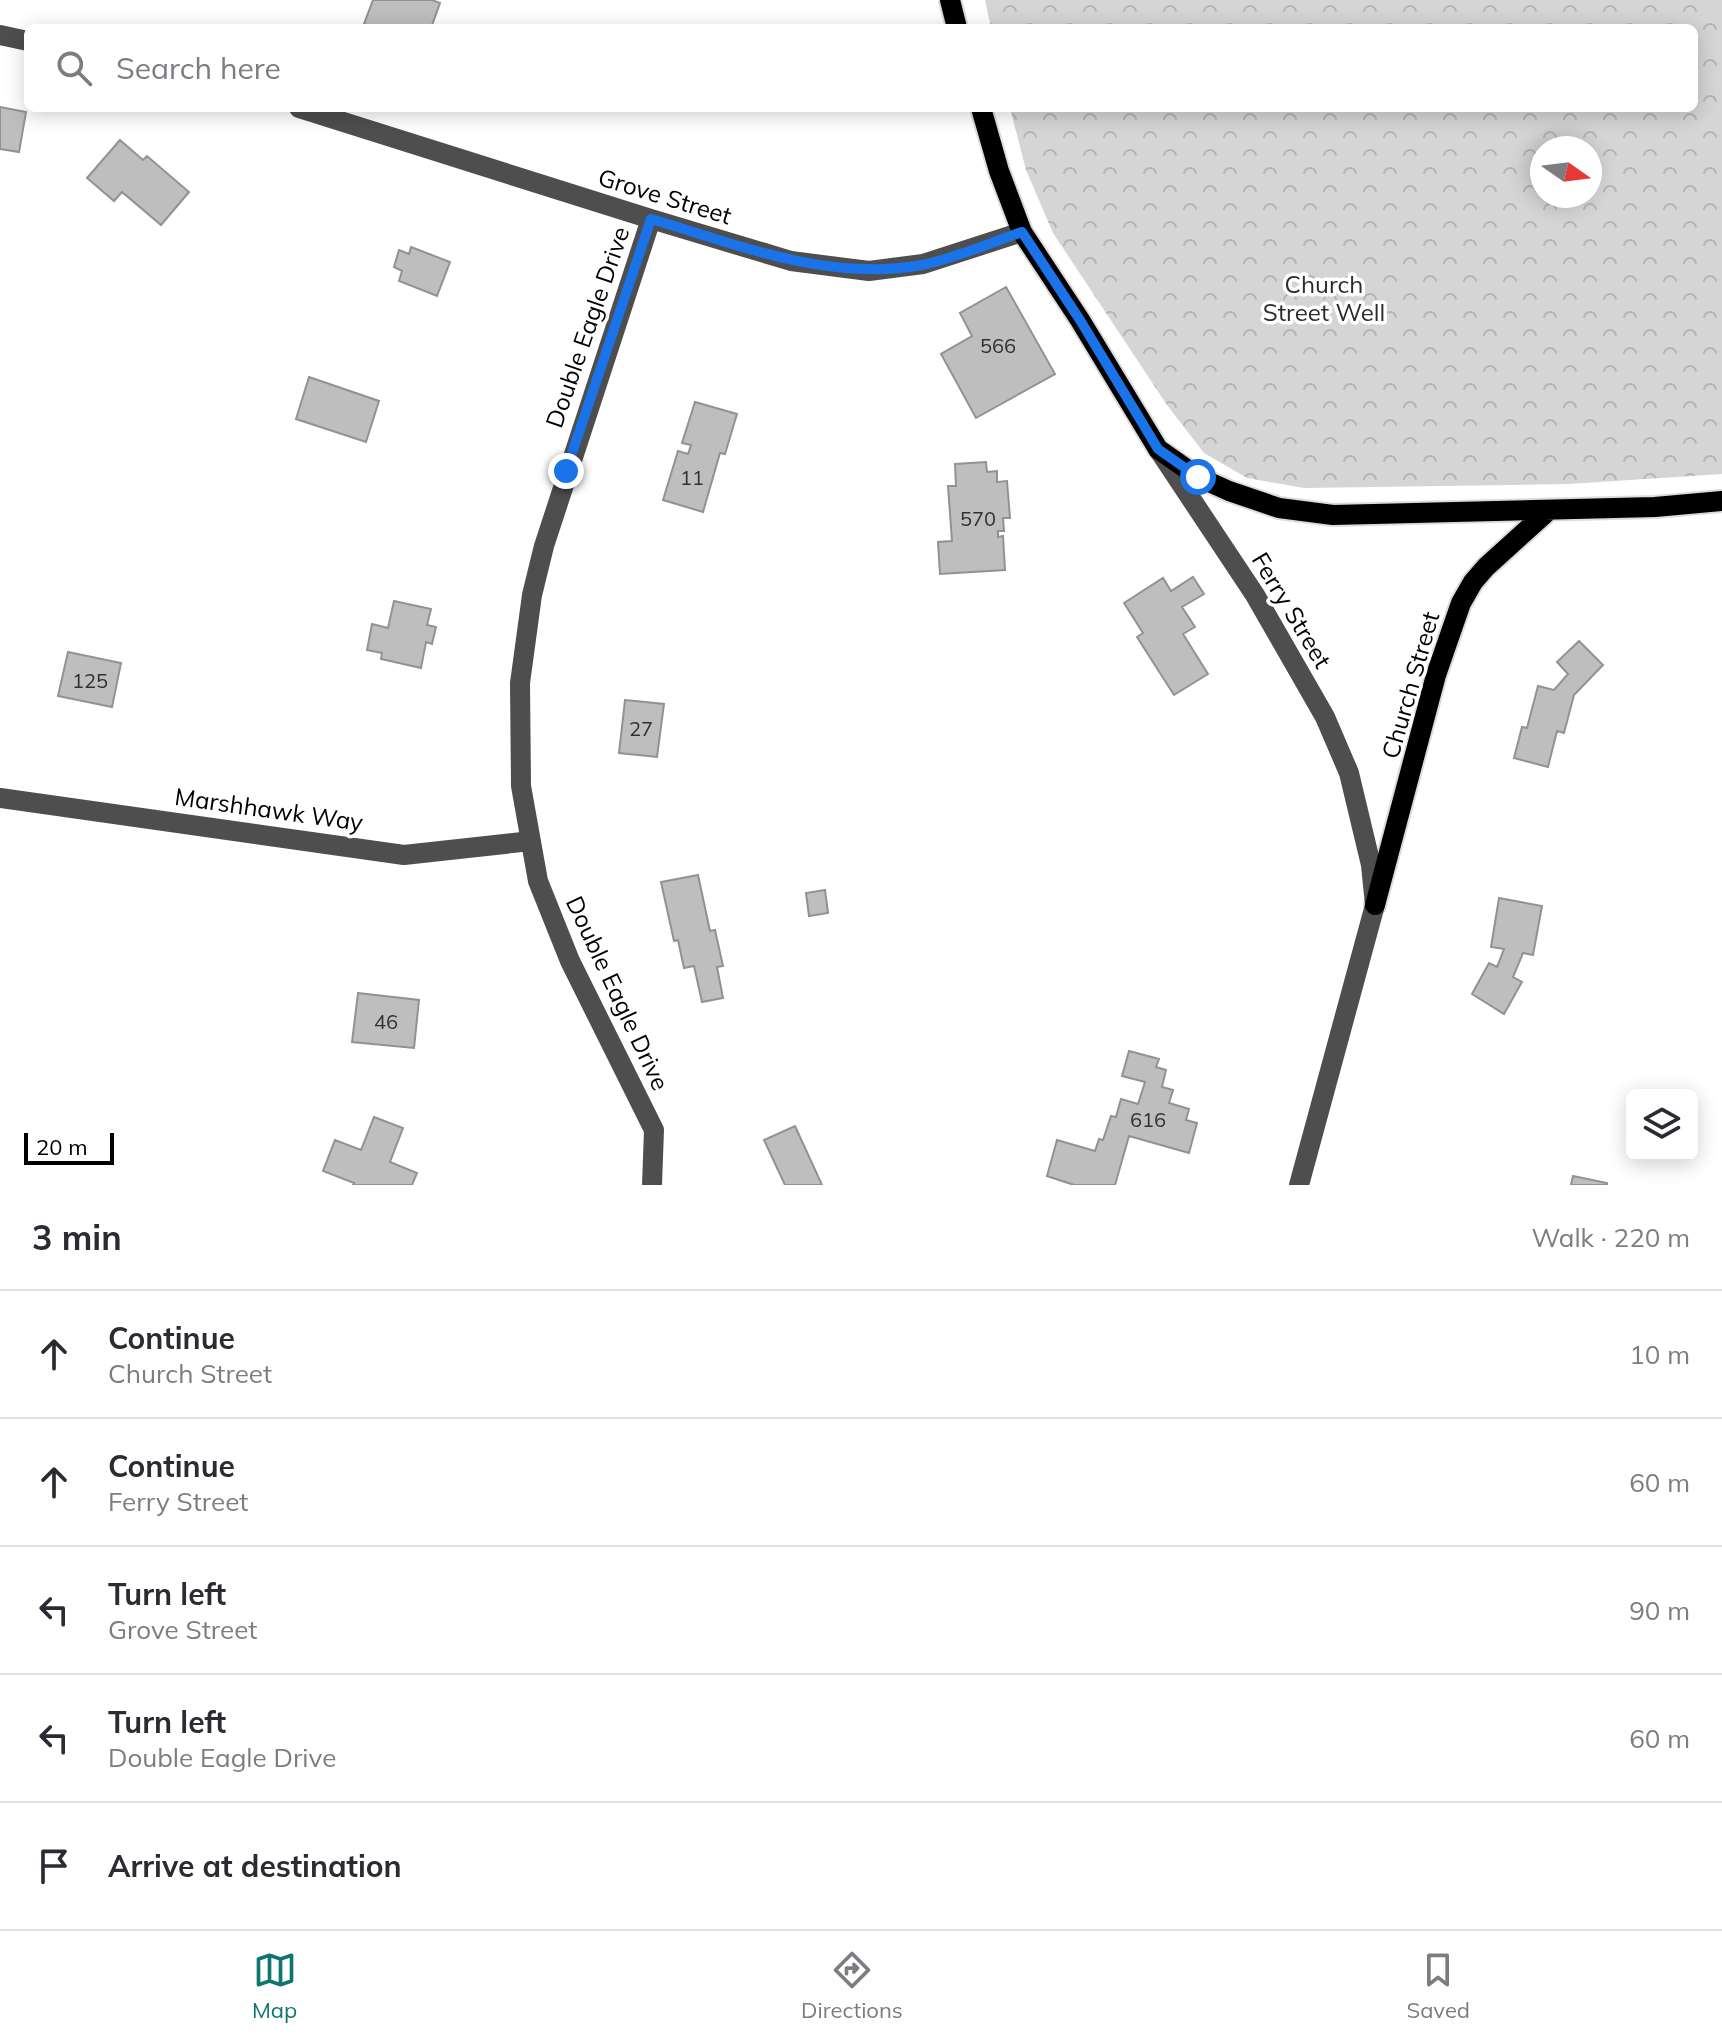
<!DOCTYPE html>
<meta charset="utf-8">
<style>
:root{--surface:#fff;--page:#f7f7f7;--text:#2b2b33;--muted:#7c7c81;--line:#e1e1e2;--accent:#0f766e}
body{margin:0;font-family:Mulish,sans-serif;background:var(--page);color:var(--text)}
.controls{position:absolute;right:24px;bottom:24px;display:grid;overflow:hidden;border-radius:12px;box-shadow:0 4px 20px #0003}
.controls button{width:72px;height:72px;display:grid;place-items:center;padding:0;border:0;border-bottom:2px solid var(--line);background:var(--surface);color:var(--text);font:40px sans-serif}
.compass{position:absolute;left:1530px;top:136px;width:72px;height:72px;border-radius:50%;background:var(--surface);box-shadow:0 4px 20px #0003;rotate:104deg}
.scale{position:absolute;left:24px;bottom:20px;width:90px;box-sizing:border-box;padding-left:8px;border:4px solid #000;border-top:0;font-size:22px;line-height:28px;white-space:nowrap;color:#000;-webkit-text-stroke:6px #fff;paint-order:stroke}
.stop{position:absolute;width:24px;height:24px;margin:-18px;border:6px solid #1a73e8;border-radius:50%;background:#fff}
.stop.end{background:#1a73e8;border-color:#fff;box-shadow:0 2px 8px #0008}
.list{margin:0;padding:0;list-style:none}
h2{display:flex;justify-content:space-between;align-items:center;height:104px;margin:0;padding:0 32px;font-size:34px}
h2 small{font-size:26px;font-weight:400;color:var(--muted)}
.list li{display:grid;grid-template-columns:52px 1fr auto;gap:24px;align-items:center;box-sizing:border-box;height:128px;padding:0 32px;border-top:2px solid var(--line)}
.list b{display:block;font-size:30px;white-space:nowrap}
.list p{margin:0;font-size:26px;white-space:nowrap;color:var(--muted)}
.list em{font-size:26px;font-style:normal;color:var(--muted)}
.icon{flex:none;width:44px;height:44px;fill:none;stroke:currentColor;stroke-width:2;stroke-linecap:round;stroke-linejoin:round}
.map{position:relative;flex:none;width:1722px;height:1185px;overflow:hidden}
.search{position:absolute;background:var(--surface);box-shadow:0 4px 20px #0003;left:24px;right:24px;top:24px;height:88px;display:flex;align-items:center;gap:20px;box-sizing:border-box;padding:0 28px;border-radius:12px;color:var(--muted);font-size:30px}
.sheet{height:744px;background:var(--surface)}
nav{display:flex;justify-content:space-around;align-items:center;box-sizing:border-box;height:112px;border-top:2px solid var(--line);background:var(--surface);font-size:22px;color:var(--muted)}
nav a{display:grid;justify-items:center;gap:4px}
nav .on{color:var(--accent)}
.map>svg:first-child{display:block}
</style>
<div class="map">
<svg width="1722" height="1185" viewBox="0 0 1722 1185">
<defs>
<pattern id="park-crowns" width="20" height="18" patternUnits="userSpaceOnUse" patternTransform="scale(2)"><rect width="20" height="18" fill="#d5d5d5"/><path d="M2 6a3 3 0 1 1 6 0M12 15a3 3 0 1 1 6 0" fill="none" stroke="#b5b5b5"/></pattern>
</defs>
<rect width="100%" height="100%" fill="#fff"/>
<path fill="url(#park-crowns)" fill-rule="evenodd" d="M985,0h737v474l-153,10 -265,4 -57,-10 -43,-25 -37,-48 -114,-172 -27,-63 -16,-62h684v-80h-703zM1542,148h48v48h-48z"/>
<path fill="#bebebe" stroke="#929292" stroke-width="2" d="M373,0h59l8,3 -9,25h-56l-11,-4z
M0,107l26,5 -7,40 -19,-3z
M120,140l23,20 4,-4 42,36 -28,33 -39,-33 -8,9 -27,-23z
M411,247l39,15 -13,34 -38,-15 3,-10 -8,-4 5,-17 10,4z
M1006,287l49,87 -79,44 -35,-64 31,-18 -12,-23z
M309,377l70,24 -13,41 -70,-23z
M695,402l42,12 -12,40 -5,-1 -17,59 -40,-12 15,-49 10,3 3,-9 -9,-2z
M986,462l1,10 10,-1v11l10,-1 3,37h-7l1,13h-6v6l5,-1 2,34 -65,4 -2,-32 14,-1 -4,-55h8l-1,-22z
M1193,577l11,17 -22,13 13,20 -12,7 25,40 -34,21 -37,-58 6,-4 -19,-30 39,-25 8,13z
M394,601l37,8 -4,16 9,2 -4,17 -6,-2 -5,26 -40,-9 1,-6 -15,-3 5,-26 16,4z
M1579,641l24,24 -29,30 -10,38 -7,-2 -9,36 -34,-9 8,-31 5,1 11,-42 16,4 14,-16 -11,-12z
M68,652l53,11 -9,44 -54,-11z
M625,700l39,4 -7,53 -38,-4z
M698,875l12,56 5,-1 8,36 -6,1 6,31 -21,4 -8,-36 -10,2 -6,-28 -4,1 -13,-59z
M825,890l3,23 -19,3 -3,-23z
M1499,898l43,8 -9,49 -10,-2 -10,24 9,5 -18,32 -32,-20 17,-31 8,4 7,-18 -13,-2z
M358,993l61,7 -5,48 -62,-6z
M1129,1051l30,8 -3,8 10,3 -4,17 11,3 -4,13 20,6 -3,11 11,3 -8,30 -60,-17 -14,49h-41l-27,-9 10,-36 38,11 4,-12 4,1 8,-24 5,1 5,-18 17,5 7,-22 -23,-6z
M374,1117l29,11 -13,34 27,11 -5,12h-59l1,-2 -31,-12 12,-31 26,10z
M795,1126l27,59h-37l-21,-45z
M1573,1176l34,7v2h-36z"/>
<g fill="none" stroke-linecap="round" stroke-linejoin="round">
<g stroke="#dbdbdb" stroke-width="24">
<path id="major" d="M950,0l7,28
M981,108l18,63 23,61 58,88 78,129 40,28 31,14 50,17 54,7 322,-8 67,-6
M1375,905l61,-230 25,-72 12,-21 13,-15 63,-57"/>
</g>
<path stroke="#4e4e4e" stroke-width="20" d="M0,35l28,6
M299,108l352,111 140,42 78,10 54,-7 99,-32
M651,219l-107,327 -12,49 -12,88 1,103 17,95 32,80 84,169 -2,55
M1158,449l97,146 70,122 24,56 22,92 4,40 -76,280
M0,798l404,57 127,-14"/>
<use href="#major" stroke="#000" stroke-width="20"/>
</g>
<g fill="none" stroke-linecap="round" stroke-linejoin="round">
<path stroke="#1a73e8" stroke-width="10" d="M566,471l85,-252c88,26 178,63 271,46 34,-7 68,-22 100,-33l58,88 78,129 40,28"/>
</g>
<g text-anchor="middle" dominant-baseline="central" stroke-width="7" stroke-linejoin="round" paint-order="stroke">
<g font-size="20" fill="#303030">
<text x="998" y="345">566</text>
<text x="692" y="477">11</text>
<text x="978" y="518">570</text>
<text x="90" y="680">125</text>
<text x="641" y="728">27</text>
<text x="386" y="1021">46</text>
<text x="1148" y="1119">616</text>
</g>
<g font-size="24" fill="#000" stroke="#fff">
<text transform="translate(665 196) rotate(17)">Grove Street</text>
<text transform="translate(587 327) rotate(-71)">Double Eagle Drive</text>
<text transform="translate(1292 610) rotate(59)">Ferry Street</text>
<text transform="translate(1410 685) rotate(-74)">Church Street</text>
<text transform="translate(269 809) rotate(8)">Marshhawk Way</text>
<text transform="translate(618 993) rotate(65)">Double Eagle Drive</text>
</g>
<g font-size="24" fill="#2c2c2c" stroke="#fff">
<text x="1324" y="284">Church<tspan x="1324" dy="28">Street Well</tspan></text>
</g>
</g>
</svg>
<div class="controls">
<button><svg class="icon" aria-label="layers" viewBox="0 0 24 24"><path d="M12 4l9 5-9 5-9-5zM3 14l9 5 9-5"/></svg></button>
</div>
<svg class="compass" viewBox="-18 -18 36 36"><path d="M0-13l5 13h-10z" fill="#e53935"/><path d="M0 13l5-13h-10z" fill="#7c7c81"/></svg>
<div class="scale">20 m</div>
<div class="stop" style="left:1198px;top:477px"></div>
<div class="stop end" style="left:566px;top:471px"></div>
<div class="search"><svg class="icon" aria-label="search" viewBox="0 0 24 24"><circle cx="10" cy="10" r="6"/><path d="M15 15l6 6"/></svg>Search here</div>
</div>
<section class="sheet">
<h2>3 min<small>Walk · 220 m</small></h2>
<ul class="list">
<li><svg class="icon" aria-label="ahead" viewBox="0 0 24 24"><path d="M12 20V5M6 11l6-6 6 6"/></svg><div><b>Continue</b><p>Church Street</p></div><em>10 m</em></li>
<li><svg class="icon" aria-label="ahead" viewBox="0 0 24 24"><path d="M12 20V5M6 11l6-6 6 6"/></svg><div><b>Continue</b><p>Ferry Street</p></div><em>60 m</em></li>
<li><svg class="icon" aria-label="left" viewBox="0 0 24 24"><path d="M17 20v-9H6M10 6l-5 5 5 5"/></svg><div><b>Turn left</b><p>Grove Street</p></div><em>90 m</em></li>
<li><svg class="icon" aria-label="left" viewBox="0 0 24 24"><path d="M17 20v-9H6M10 6l-5 5 5 5"/></svg><div><b>Turn left</b><p>Double Eagle Drive</p></div><em>60 m</em></li>
<li><svg class="icon" aria-label="arrive" viewBox="0 0 24 24"><path d="M6 21V4h12l-3 4 3 4H6"/></svg><div><b>Arrive at destination</b></div></li>
</ul>
</section>
<nav>
<a class="on"><svg class="icon" aria-label="map" viewBox="0 0 24 24"><path d="M3 6l6-2 6 2 6-2v14l-6 2-6-2-6 2zM9 4v14M15 6v14"/></svg>Map</a>
<a><svg class="icon" aria-label="directions" viewBox="0 0 24 24"><path d="M12 3l9 9-9 9-9-9zM9 14v-3h6M13 9l2 2-2 2"/></svg>Directions</a>
<a><svg class="icon" aria-label="saved" viewBox="0 0 24 24"><path d="M7 4h10v16l-5-4-5 4z"/></svg>Saved</a>
</nav>
